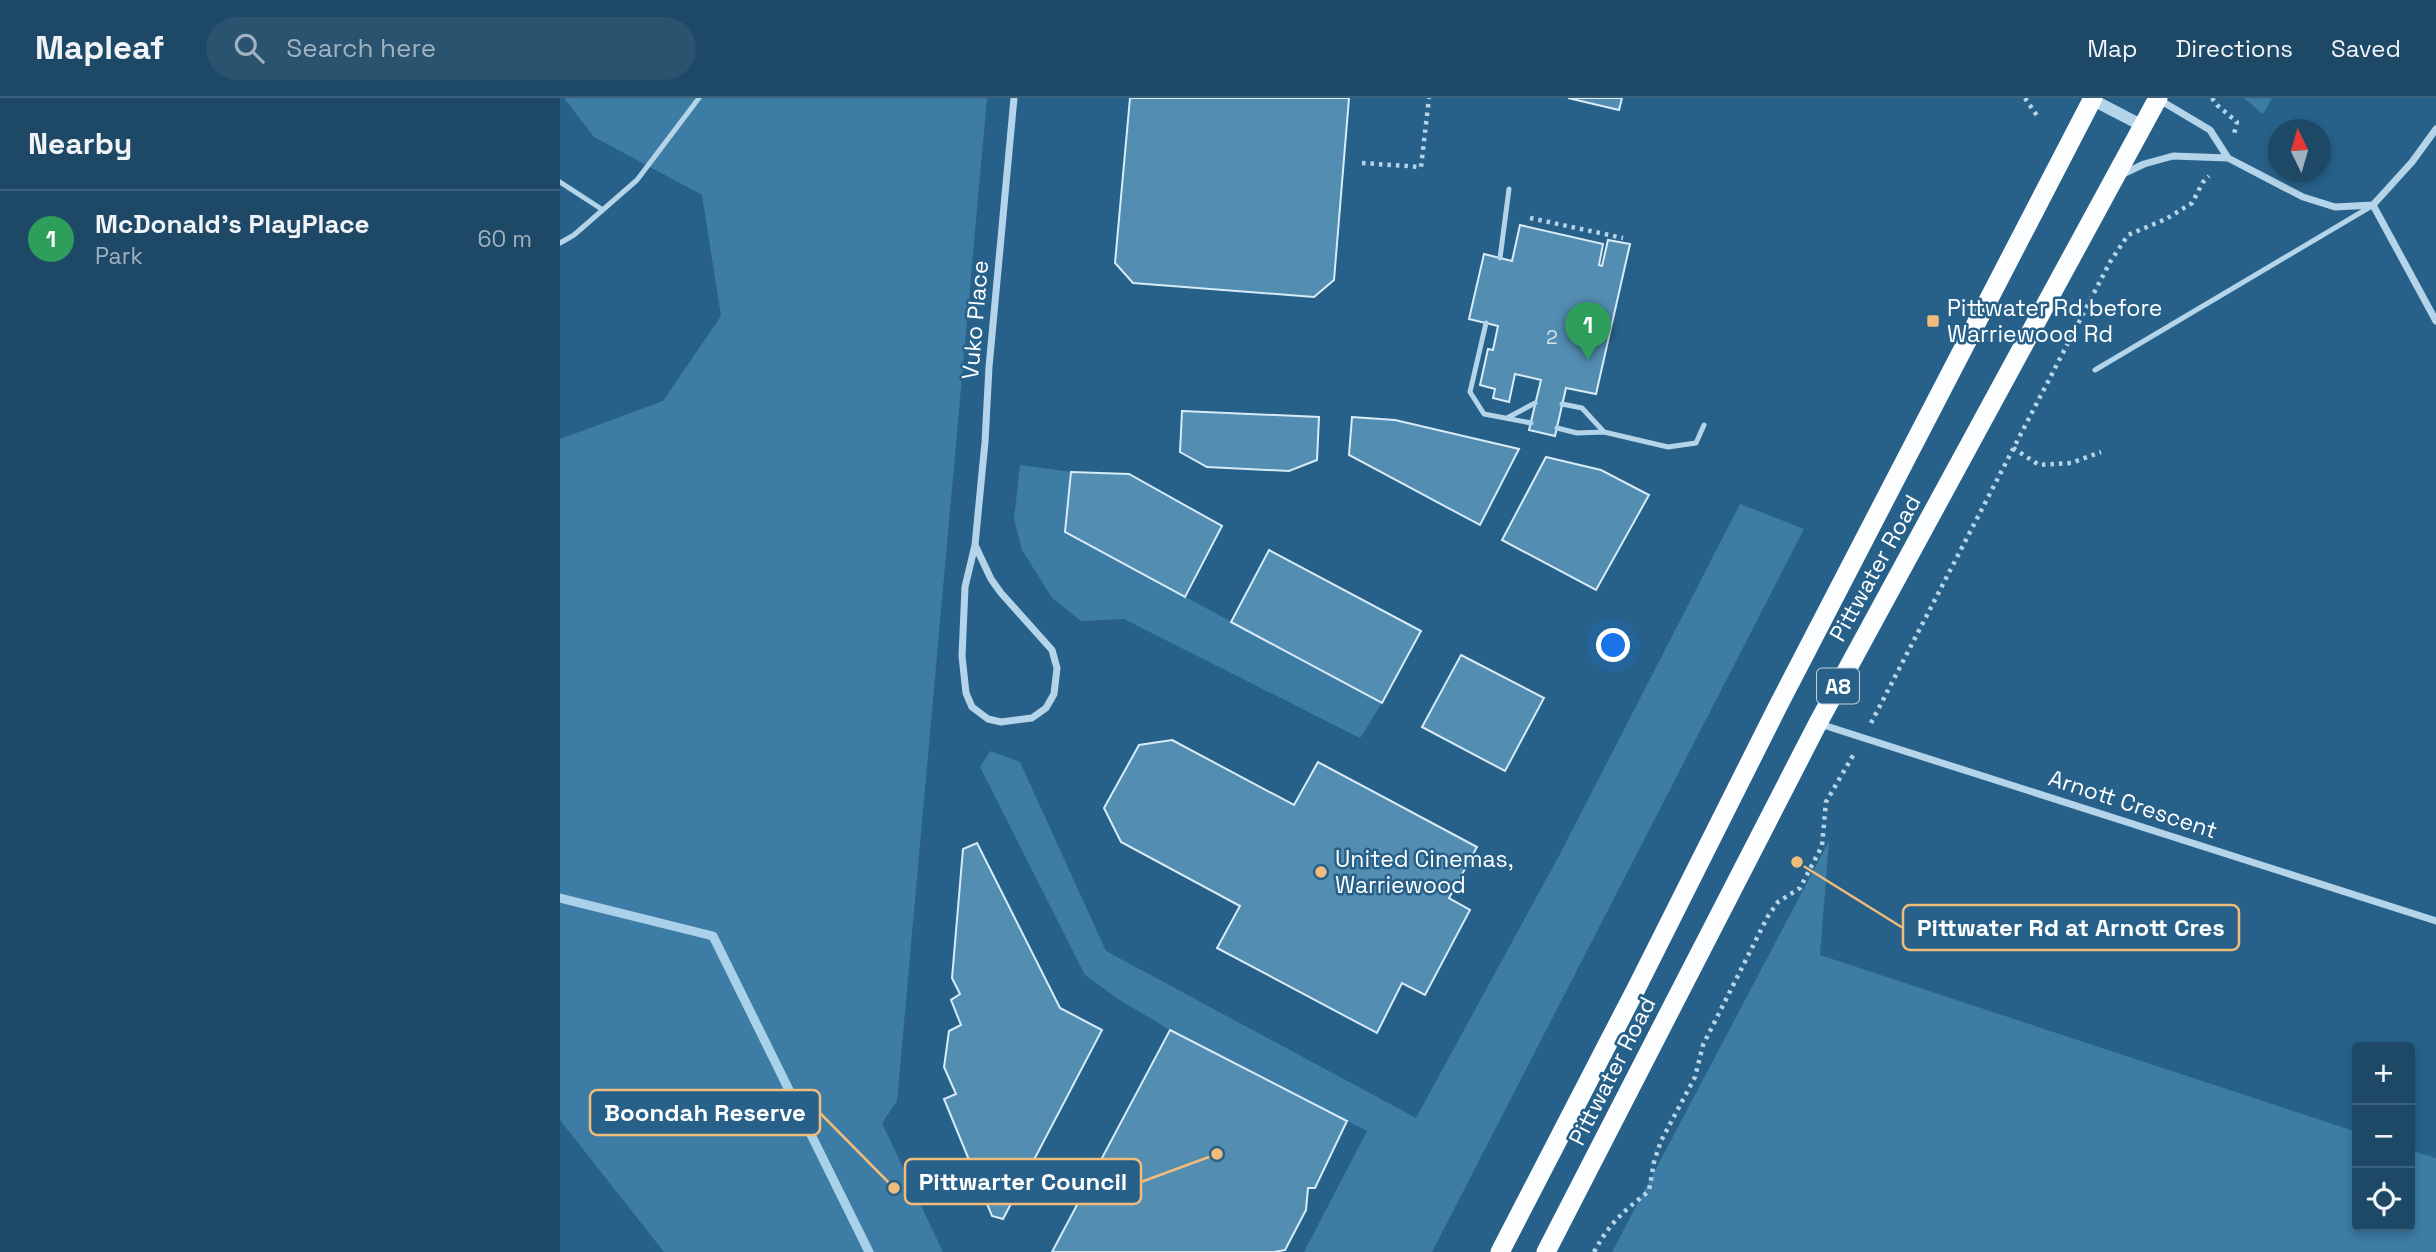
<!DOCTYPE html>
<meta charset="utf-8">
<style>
:root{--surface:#1d4967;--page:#2a5370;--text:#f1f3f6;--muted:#a0b2c0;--line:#3b617b;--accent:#f1bc7a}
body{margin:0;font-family:"Space Grotesk",sans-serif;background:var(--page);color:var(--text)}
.controls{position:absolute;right:21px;bottom:21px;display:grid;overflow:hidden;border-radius:7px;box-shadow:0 4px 10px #0003}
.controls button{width:63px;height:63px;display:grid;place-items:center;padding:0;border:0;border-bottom:2px solid var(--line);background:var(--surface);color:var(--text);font:35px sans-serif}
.compass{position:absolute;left:1708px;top:21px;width:63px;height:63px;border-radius:50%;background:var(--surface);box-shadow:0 4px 10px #0003;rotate:355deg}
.you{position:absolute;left:1054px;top:548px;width:24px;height:24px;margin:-18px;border:5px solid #fff;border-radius:50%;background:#1a73e8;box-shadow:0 0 0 10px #1a73e833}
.badge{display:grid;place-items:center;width:46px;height:46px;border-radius:50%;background:var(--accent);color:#fff;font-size:23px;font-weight:700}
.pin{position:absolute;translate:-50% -58px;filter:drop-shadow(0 2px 4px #0008)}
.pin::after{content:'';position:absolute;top:37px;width:24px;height:21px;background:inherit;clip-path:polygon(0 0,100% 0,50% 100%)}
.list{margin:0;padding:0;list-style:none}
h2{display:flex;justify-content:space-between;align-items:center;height:91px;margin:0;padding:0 28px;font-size:30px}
h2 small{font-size:23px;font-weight:400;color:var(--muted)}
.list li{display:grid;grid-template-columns:46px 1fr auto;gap:21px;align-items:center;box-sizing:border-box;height:98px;padding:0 28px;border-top:2px solid var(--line)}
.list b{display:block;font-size:26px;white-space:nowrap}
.list p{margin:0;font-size:23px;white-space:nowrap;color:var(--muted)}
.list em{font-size:23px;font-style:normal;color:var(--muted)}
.icon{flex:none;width:38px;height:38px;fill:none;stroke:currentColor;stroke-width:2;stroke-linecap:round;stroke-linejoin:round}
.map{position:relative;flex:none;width:1876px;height:1154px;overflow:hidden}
header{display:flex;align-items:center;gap:42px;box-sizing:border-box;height:98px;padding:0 35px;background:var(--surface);border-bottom:2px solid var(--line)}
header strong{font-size:33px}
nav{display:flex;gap:38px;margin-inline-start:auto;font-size:24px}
.search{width:490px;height:63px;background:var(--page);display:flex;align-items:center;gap:18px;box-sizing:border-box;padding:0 24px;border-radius:38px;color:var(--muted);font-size:26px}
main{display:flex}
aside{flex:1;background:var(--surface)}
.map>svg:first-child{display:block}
</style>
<header>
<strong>Mapleaf</strong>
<div class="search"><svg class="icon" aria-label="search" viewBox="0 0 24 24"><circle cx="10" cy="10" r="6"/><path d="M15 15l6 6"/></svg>Search here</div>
<nav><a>Map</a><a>Directions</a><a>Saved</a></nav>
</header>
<main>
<aside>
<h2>Nearby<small></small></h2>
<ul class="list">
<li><span class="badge" style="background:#2e9e5b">1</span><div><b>McDonald's PlayPlace</b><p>Park</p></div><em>60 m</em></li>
</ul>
</aside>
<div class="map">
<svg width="1876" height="1154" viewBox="0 0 1876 1154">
<rect width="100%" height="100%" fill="#276189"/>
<path fill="#3c7ca5" d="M4,0h423l-90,1003 -15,22 61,129h-279l-104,-132v-681l103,-38 58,-85 -19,-121 -108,-58z
M1684,0h28l-9,16z
M460,367l51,7 -6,60 317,171 -22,35 -236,-119 -43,2 -29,-23 -30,-48 -8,-31z
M1180,406l64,25 -372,723h-128l63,-121 -197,-101 -52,-31 -33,-24 -105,-208 10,-16 30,11 86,189 310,167 144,-264z
M1269,743l-9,114 537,177v94h53v-76l26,8v94h-824z"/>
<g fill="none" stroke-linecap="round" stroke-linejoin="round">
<path stroke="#a9d1e9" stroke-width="9" d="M0,800l153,38 156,316"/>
</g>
<path fill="#548db2" stroke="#d8ebf7" stroke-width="2" d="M570,0h219l-15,182 -20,17 -181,-14 -18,-20z
M1008,0h54l-3,12z
M960,127l83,19 -4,21 3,1 6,-26 22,4 -34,150 -30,-6 -11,48 -26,-6 12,-50 -26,-6 -6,28 -16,-4 2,-9 -15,-4 8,-36 5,1 5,-24 -29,-7 15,-65 28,7z
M622,313l137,6 -2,43 -28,11 -82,-4 -27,-15z
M792,319l43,3 124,29 -39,76 -131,-70z
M986,359l55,13 48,25 -53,95 -94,-50z
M511,374l58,2 93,52 -37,71 -120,-65z
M709,452l152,81 -39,72 -151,-81z
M901,557l83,43 -39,73 -83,-44z
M612,642l122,65 24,-43 159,85 -28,51 21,12 -45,85 -23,-12 -25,50 -160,-85 23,-42 -119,-64 -17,-34 35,-63z
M417,745l83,165 42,22 -99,189 -11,-3 -48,-117 12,-5 -12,-27 5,-36 12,-6 -10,-25 9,-6 -8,-16 11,-129z
M610,932l177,91 -32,67h-7l-2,22 -21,40 -11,2h-222z"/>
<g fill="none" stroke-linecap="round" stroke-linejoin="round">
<path stroke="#b4d4e9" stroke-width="4.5" stroke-dasharray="3.5 5" stroke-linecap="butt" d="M1465,0l13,19
M1652,0l5,7 20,17 -3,12
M802,65l59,4 8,-69
M970,120l93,20
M1453,350l26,17 32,-2 30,-11
M1311,625l239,-461 18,-27 38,-16 26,-16 11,-21 6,-6
M1034,1154c17,-31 29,-40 55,-61l5,-29 7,-21 34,-64 8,-32 65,-129 10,-14 22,-14 22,-42 4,-44 29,-50"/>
<path stroke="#b4d4e9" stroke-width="5" d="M0,84l43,28
M0,145l14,-8 63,-55 62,-82
M940,160l9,-69
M926,225l-16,69 14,22 47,9
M1535,272l275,-163
M1002,306l20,4 22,24
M947,320l28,-15
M997,330l20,5 27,-1 64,15 28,-4 8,-18"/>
<path stroke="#b4d4e9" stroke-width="7" d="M1598,1l52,31 18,28
M1563,76l21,-10 29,-8 55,2 75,39 32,10 38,-2 39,-43 24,-33
M1813,107l63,116
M415,447l16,34 10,14 51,57 5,18 -3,26 -8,14 -14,10 -31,4 -13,-3 -16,-12 -6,-14 -4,-37 3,-69 10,-42 10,-103 4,-75 25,-269
M1260,626l616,197"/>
<path stroke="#b4d4e9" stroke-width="12" d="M1529,0l54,28"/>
<path stroke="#fbfdfe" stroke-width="19" d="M940,1154l137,-265 141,-281 315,-608
M986,1154l272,-529 340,-625"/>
</g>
<g fill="#f1bc7a" stroke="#276189" stroke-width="2.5">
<rect x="1366" y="216" width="14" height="14" rx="3.5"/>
<circle cx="761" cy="774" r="7"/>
</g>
<g text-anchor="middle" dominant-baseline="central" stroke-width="5" stroke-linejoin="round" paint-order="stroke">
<g font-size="19" fill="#d4e2ec">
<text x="992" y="239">2</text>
</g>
<rect fill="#276189" stroke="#bed0dc" stroke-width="2" x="1257" y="570.5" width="42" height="35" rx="5"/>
<g font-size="21" font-weight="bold" fill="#fff">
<text x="1278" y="588">A8</text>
</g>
<g font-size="23" fill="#fff" stroke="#276189" text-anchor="start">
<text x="1387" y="210">Pittwater Rd before<tspan x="1387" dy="26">Warriewood Rd</tspan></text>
<text x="775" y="761">United Cinemas,<tspan x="775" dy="26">Warriewood</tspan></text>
</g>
<g font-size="23" fill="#fff" stroke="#276189">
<text transform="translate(415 222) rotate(-85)">Vuko Place</text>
<text transform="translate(1315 470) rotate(-61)">Pittwater Road</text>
<text transform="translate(1573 706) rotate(18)">Arnott Crescent</text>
<text transform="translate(1052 973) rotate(-63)">Pittwater Road</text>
</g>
</g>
<path fill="none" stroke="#f1bc7a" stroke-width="2.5" d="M1237 764L1343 830M334 1090L260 1015M657 1056L581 1084"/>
<g fill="#f1bc7a" stroke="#276189" stroke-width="2.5">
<circle cx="1237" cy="764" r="7"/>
<circle cx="334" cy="1090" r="7"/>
<circle cx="657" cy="1056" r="7"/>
</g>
<g fill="#276189" stroke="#f1bc7a" stroke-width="2.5">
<rect x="1343" y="807" width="336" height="45" rx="7"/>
<rect x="30" y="992" width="230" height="45" rx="7"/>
<rect x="345" y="1061" width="236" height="45" rx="7"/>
</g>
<g font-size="24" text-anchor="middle" font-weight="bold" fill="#fff">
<text x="1511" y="838">Pittwater Rd at Arnott Cres</text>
<text x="145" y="1023">Boondah Reserve</text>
<text x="463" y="1092">Pittwarter Council</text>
</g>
</svg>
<div class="controls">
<button>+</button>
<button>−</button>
<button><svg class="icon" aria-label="locate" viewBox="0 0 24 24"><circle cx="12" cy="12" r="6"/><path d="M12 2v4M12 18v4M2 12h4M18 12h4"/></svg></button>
</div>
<svg class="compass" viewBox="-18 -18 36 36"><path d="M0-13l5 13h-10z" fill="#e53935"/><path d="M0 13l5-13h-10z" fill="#a0b2c0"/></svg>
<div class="you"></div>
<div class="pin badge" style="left:1028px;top:262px;background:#2e9e5b">1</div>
</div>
</main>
